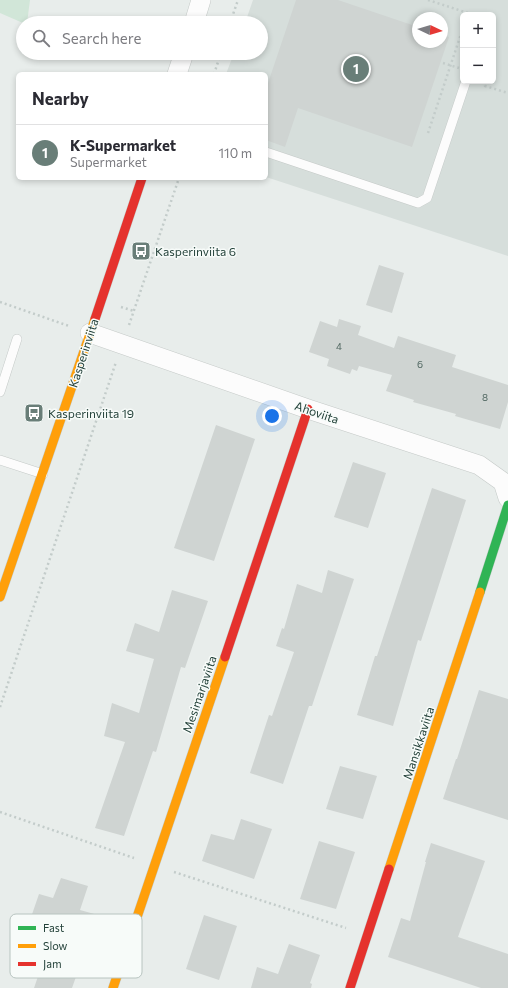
<!DOCTYPE html>
<meta charset="utf-8">
<style>
:root{--surface:#fff;--page:#f7f7f7;--text:#2b2b33;--muted:#7c7c81;--line:#e1e1e2;--accent:#697e78}
body{margin:0;font-family:Commissioner,sans-serif;background:var(--page);color:var(--text)}
.controls{position:absolute;right:12px;top:12px;display:grid;overflow:hidden;border-radius:6px;box-shadow:0 2px 6px #0003}
.controls button{width:36px;height:36px;display:grid;place-items:center;padding:0;border:0;border-bottom:1px solid var(--line);background:var(--surface);color:var(--text);font:20px sans-serif}
.compass{position:absolute;left:412px;top:12px;width:36px;height:36px;border-radius:50%;background:var(--surface);box-shadow:0 2px 6px #0003;rotate:94deg}
.you{position:absolute;left:272px;top:416px;width:14px;height:14px;margin:-10px;border:3px solid #fff;border-radius:50%;background:#1a73e8;box-shadow:0 0 0 6px #1a73e833}
.badge{display:grid;place-items:center;width:26px;height:26px;border-radius:50%;background:var(--accent);color:#fff;font-size:13px;font-weight:700}
.pin{position:absolute;translate:-50% -50%;border:2px solid #fff;box-shadow:0 1px 4px #0006}
.list{margin:0;padding:0;list-style:none}
h2{display:flex;justify-content:space-between;align-items:center;height:52px;margin:0;padding:0 16px;font-size:17px}
h2 small{font-size:13px;font-weight:400;color:var(--muted)}
.list li{display:grid;grid-template-columns:26px 1fr auto;gap:12px;align-items:center;box-sizing:border-box;height:56px;padding:0 16px;border-top:1px solid var(--line)}
.list b{display:block;font-size:15px;white-space:nowrap}
.list p{margin:0;font-size:13px;white-space:nowrap;color:var(--muted)}
.list em{font-size:13px;font-style:normal;color:var(--muted)}
.icon{flex:none;width:22px;height:22px;fill:none;stroke:currentColor;stroke-width:2;stroke-linecap:round;stroke-linejoin:round}
.map{position:relative;flex:none;width:508px;height:988px;overflow:hidden}
.search{position:absolute;background:var(--surface);box-shadow:0 2px 6px #0003;left:16px;top:16px;width:252px;height:44px;display:flex;align-items:center;gap:10px;box-sizing:border-box;padding:0 14px;border-radius:22px;color:var(--muted);font-size:15px}
.panel{position:absolute;background:var(--surface);box-shadow:0 2px 6px #0003;left:16px;top:72px;width:252px;height:108px;border-radius:6px}
.map>svg:first-child{display:block}
</style>
<div class="map">
<svg width="508" height="988" viewBox="0 0 508 988">
<rect width="100%" height="100%" fill="#e8edeb"/>
<path fill="#d6dedb" fill-rule="evenodd" d="M253,0h255v256l-242,-79v-103h-40l8,-21h27v-30h-16zM463,15h30v66h-30zM418,18h24v24h-24z"/>
<path fill="#d1e6d8" d="M0,0h30l-3,23h-4l-23,-10z"/>
<path fill="#cfd4d2" d="M296,0h42l80,27v15h24v-7l7,2 -37,110 -114,-39 -13,39 -19,-7v-51z
M379,265l25,8 -12,40 -26,-8z
M339,319l22,7 -3,9 36,13 4,-12 58,19 -4,12 56,18v17l-8,27 -45,-13 1,-2 -43,-12 1,-2 -28,-9 6,-16 -33,-9 -2,5 -5,-2 -2,5 -23,-8 2,-7 -20,-7 11,-31 17,6z
M216,425l39,14 -41,122 -40,-13z
M353,462l33,11 -18,55 -34,-11z
M432,488l34,12 -45,141 -3,-1 -25,86 -36,-11 18,-59h2z
M328,570l26,9 -42,127h-3l-26,78 -33,-11 19,-58 3,1 22,-64 -18,-6 6,-18 2,1 13,-45 25,9z
M172,590l36,11 -23,67 -4,-1 -25,85 -3,-1 -29,85 -29,-8 30,-86 -21,-6 8,-33 27,10 15,-54 -28,-8 9,-28 24,9z
M479,690l29,9v121l-65,-21 13,-40h1z
M340,766l37,10 -14,43 -37,-10z
M241,819l31,10 -18,50 -52,-18 9,-27 23,6z
M319,841l36,11 -19,57 -36,-10z
M431,843l54,18 -27,76 50,17v34h-27l-93,-31 13,-39 9,3 16,-59h-1z
M61,878l27,8 -8,24 18,5 -26,73h-38l19,-55 -25,-7 11,-32 14,4z
M204,915l33,11 -18,54 -33,-11z
M289,944l31,11 -10,28 2,1 -1,4h-60l6,-21 21,7z"/>
<g fill="none" stroke-linecap="round" stroke-linejoin="round">
<g stroke="#c5cac8" stroke-width="10">
<path id="lane" d="M266,152l152,51 9,-5 39,-117
M0,392l17,-53
M0,460l43,14"/>
</g>
<g stroke="#c5cac8" stroke-width="20">
<path id="street" d="M194,23l7,-23
M177,74l7,-21
M90,333l218,76 171,56 24,17 5,16"/>
</g>
<g stroke="#c3cbc8" stroke-width="10">
<path id="fast" d="M480,592l28,-87"/>
</g>
<g stroke="#c3cbc8" stroke-width="10">
<path id="slow" d="M0,597l95,-278
M389,869l91,-277
M113,988l112,-331"/>
</g>
<g stroke="#c3cbc8" stroke-width="10">
<path id="jam" d="M95,319l47,-141
M225,657l83,-248
M350,988l39,-119"/>
</g>
<path stroke="#c3ccca" stroke-width="2.5" stroke-dasharray="2 3" stroke-linecap="butt" d="M428,0l40,13 -1,2
M230,23l8,-23
M443,63l16,5
M214,74l7,-21
M487,81l-2,5 23,7
M428,133l35,-105
M0,302l69,24
M121,307l13,4
M129,325l50,-147
M0,707l116,-345
M0,812l134,46
M174,872l172,56"/>
<use href="#lane" stroke="#fcfcfc" stroke-width="9"/>
<use href="#street" stroke="#fcfcfc" stroke-width="19"/>
<use href="#fast" stroke="#30b455" stroke-width="9"/>
<use href="#slow" stroke="#ff9f0a" stroke-width="9"/>
<use href="#jam" stroke="#e5322d" stroke-width="9"/>
</g>
<defs>
<g id="bus-square" transform="scale(1)"><rect x="-9" y="-9" width="18" height="18" rx="4" fill="#697e78" stroke="#f7fbf9"/><path d="M-5-6H5V4H4V6H2V4H-2V6H-4V4H-5ZM-3.5-4V0h7V-4ZM-3.5 1.2v1.5H-2V1.2ZM2 1.2v1.5H3.5V1.2Z" fill="#fff"/></g>
</defs>
<g fill-rule="evenodd">
<use href="#bus-square" x="141" y="251"/>
<use href="#bus-square" x="34" y="413"/>
</g>
<g text-anchor="middle" dominant-baseline="central" stroke-width="3" stroke-linejoin="round" paint-order="stroke">
<g font-size="10" fill="#506761">
<text x="339" y="346">4</text>
<text x="420" y="364">6</text>
<text x="485" y="397">8</text>
</g>
<g font-size="12" fill="#24423a" stroke="#f7fbf9" text-anchor="start">
<text x="155" y="251">Kasperinviita 6</text>
<text x="48" y="413">Kasperinviita 19</text>
</g>
<g font-size="12" fill="#24423a" stroke="#f7fbf9">
<text transform="translate(83 353) rotate(-72)">Kasperinviita</text>
<text transform="translate(317 412) rotate(19)">Ahoviita</text>
<text transform="translate(199 694) rotate(-71)">Mesimarjaviita</text>
<text transform="translate(418 743) rotate(-72)">Mansikkaviita</text>
</g>
</g>
<rect x="10" y="914" width="132" height="64" rx="6" fill="#f7fbf9" stroke="#b8c4c0" stroke-width="1"/>
<rect x="18" y="926" width="18" height="4" fill="#30b455"/>
<rect x="18" y="944" width="18" height="4" fill="#ff9f0a"/>
<rect x="18" y="962" width="18" height="4" fill="#e5322d"/>
<g font-size="11" fill="#24423a">
<text x="43" y="932">Fast</text>
<text x="43" y="950">Slow</text>
<text x="43" y="968">Jam</text>
</g>
</svg>
<div class="controls">
<button>+</button>
<button>−</button>
</div>
<svg class="compass" viewBox="-18 -18 36 36"><path d="M0-13l5 13h-10z" fill="#e53935"/><path d="M0 13l5-13h-10z" fill="#7c7c81"/></svg>
<div class="you"></div>
<div class="pin badge" style="left:356px;top:69px">1</div>
<div class="search"><svg class="icon" aria-label="search" viewBox="0 0 24 24"><circle cx="10" cy="10" r="6"/><path d="M15 15l6 6"/></svg>Search here</div>
<section class="panel">
<h2>Nearby<small></small></h2>
<ul class="list">
<li><span class="badge">1</span><div><b>K-Supermarket</b><p>Supermarket</p></div><em>110 m</em></li>
</ul>
</section>
</div>
